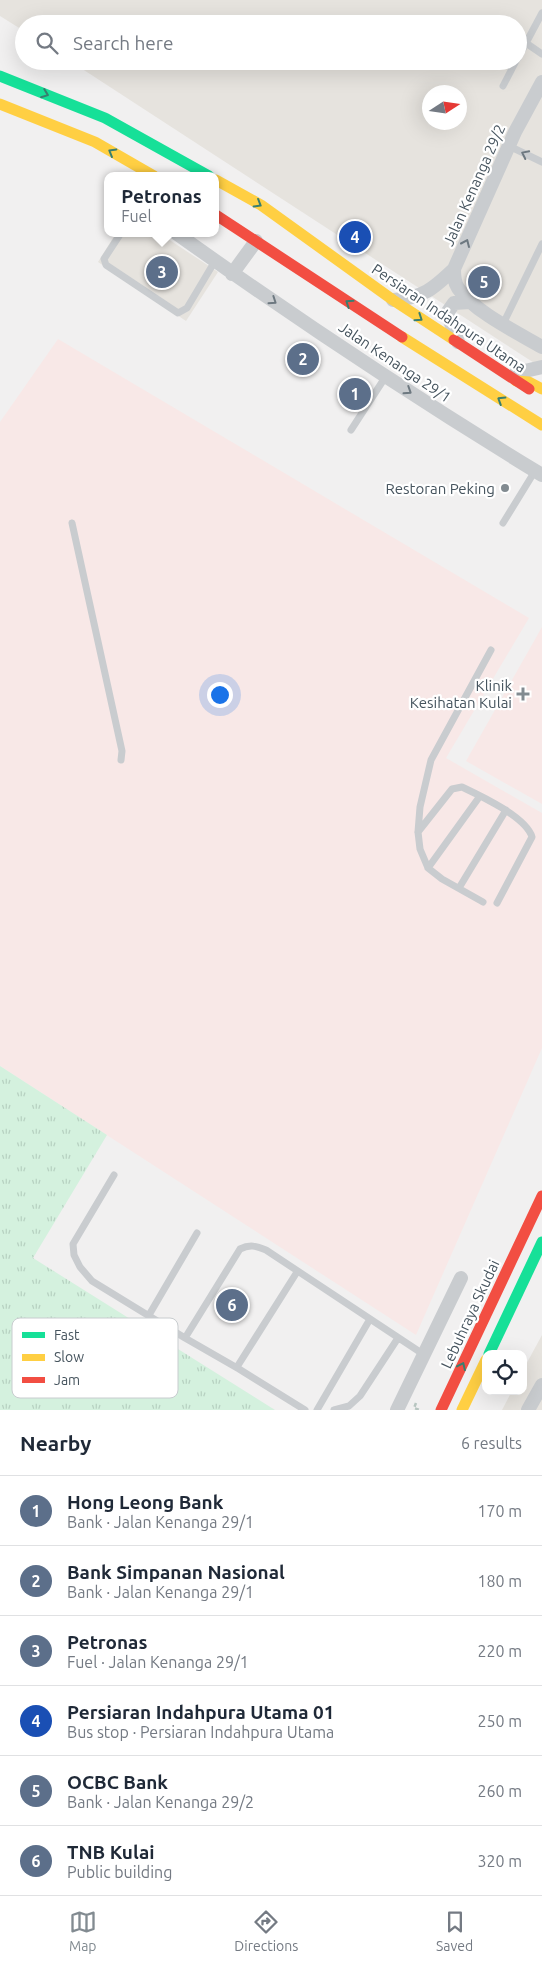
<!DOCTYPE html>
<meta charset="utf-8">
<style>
:root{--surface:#fff;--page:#f2f2f3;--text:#1f2937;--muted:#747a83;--line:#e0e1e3;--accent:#828b91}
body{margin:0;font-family:Ubuntu,sans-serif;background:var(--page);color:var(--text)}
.controls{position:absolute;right:15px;bottom:15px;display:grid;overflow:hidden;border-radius:10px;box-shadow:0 5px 20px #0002}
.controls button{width:45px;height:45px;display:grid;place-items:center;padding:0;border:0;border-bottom:1px solid var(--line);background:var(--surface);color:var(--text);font:25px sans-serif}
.compass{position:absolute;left:422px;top:85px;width:45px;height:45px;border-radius:50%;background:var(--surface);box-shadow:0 5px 20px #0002;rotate:78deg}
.you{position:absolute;left:219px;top:694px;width:18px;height:18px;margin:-12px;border:4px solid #fff;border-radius:50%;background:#1a73e8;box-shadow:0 0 0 8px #1a73e833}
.badge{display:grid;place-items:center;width:32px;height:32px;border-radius:50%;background:var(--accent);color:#fff;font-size:16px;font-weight:700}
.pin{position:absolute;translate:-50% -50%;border:2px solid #fff;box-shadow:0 1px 5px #0006}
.popup{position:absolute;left:104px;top:172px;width:115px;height:65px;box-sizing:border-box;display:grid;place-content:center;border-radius:10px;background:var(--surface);filter:drop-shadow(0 1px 4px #0005);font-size:16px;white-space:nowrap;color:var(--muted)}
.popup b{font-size:19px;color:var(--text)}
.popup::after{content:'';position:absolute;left:50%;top:100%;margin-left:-10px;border:10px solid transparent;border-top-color:var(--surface)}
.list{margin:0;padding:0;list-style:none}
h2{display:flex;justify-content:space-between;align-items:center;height:65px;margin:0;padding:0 20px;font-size:21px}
h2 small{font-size:16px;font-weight:400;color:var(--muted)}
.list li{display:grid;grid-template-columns:32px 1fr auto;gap:15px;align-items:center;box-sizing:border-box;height:70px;padding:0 20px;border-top:1px solid var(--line)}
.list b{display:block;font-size:19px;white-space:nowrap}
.list p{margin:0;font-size:16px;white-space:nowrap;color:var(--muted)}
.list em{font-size:16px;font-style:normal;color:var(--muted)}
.icon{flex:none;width:28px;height:28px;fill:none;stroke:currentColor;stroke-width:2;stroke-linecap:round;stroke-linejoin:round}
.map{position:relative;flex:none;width:542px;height:1410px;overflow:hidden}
.search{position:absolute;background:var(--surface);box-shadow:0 5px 20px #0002;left:15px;right:15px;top:15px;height:55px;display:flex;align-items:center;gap:12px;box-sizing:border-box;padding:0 18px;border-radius:28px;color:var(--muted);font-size:19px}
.sheet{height:485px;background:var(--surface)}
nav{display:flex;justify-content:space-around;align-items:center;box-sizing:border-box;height:70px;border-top:1px solid var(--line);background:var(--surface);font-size:14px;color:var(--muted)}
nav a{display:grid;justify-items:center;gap:2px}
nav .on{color:var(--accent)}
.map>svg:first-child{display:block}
</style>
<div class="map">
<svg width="542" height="1410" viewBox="0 0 542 1410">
<defs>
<pattern id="grass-tufts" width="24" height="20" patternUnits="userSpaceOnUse" patternTransform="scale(1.25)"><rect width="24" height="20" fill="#d4f1de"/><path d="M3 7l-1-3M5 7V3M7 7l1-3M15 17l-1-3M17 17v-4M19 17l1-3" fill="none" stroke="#b7d1c1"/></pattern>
</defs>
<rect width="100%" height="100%" fill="#f1f0f0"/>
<path fill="#e6e3de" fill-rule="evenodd" d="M0,0h542v368l-472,-307h448v-37h-494v7l-24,-15zM430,92h30v30h-30z
M116,233h43l59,39 -32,49 -88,-59z
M542,1335v75h-40l10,-19h11v-21z"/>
<path fill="#f8e8e7" d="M58,339l471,279 -83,140 96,55v235l-126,287 -416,-269v-644z
M542,627v177l-76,-43z"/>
<path fill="url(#grass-tufts)" d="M0,1066l107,69 -74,123 242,152h-275z"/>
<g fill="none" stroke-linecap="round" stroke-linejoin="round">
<path stroke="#b7c5c0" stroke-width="2.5" stroke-dasharray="4 2.5" stroke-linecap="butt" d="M416,1403l-2,5 6,2"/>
<path stroke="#c9cccf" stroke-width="7" d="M526,43l16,11
M518,58l24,-45
M503,86l13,-25
M509,146l33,16
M121,233l-17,26 2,6 72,48 9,-5 28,-47
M503,324l39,-80
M351,430l35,-54
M72,523l50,228 -1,9
M503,523l32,-52
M418,832l34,-43 10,-2c19,9 64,30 70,50l-35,66
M428,868l52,-72
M459,888l47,-78
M483,902l-41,-23 -14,-11 -8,-19 -2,-17 2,-25 11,-47 60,-110
M114,1175l-41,69 1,11 6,12 12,14 93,57 55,-89c10,-5 16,-3 26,1l157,104
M149,1315l48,-82
M185,1338l54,31 66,41
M237,1367l60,-95
M317,1410l53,-91
M334,1410l15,-4 11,-10 38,-58"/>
<path stroke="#c9cccf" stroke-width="14" d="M542,82l-27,50 -61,137c0,7 0,13 4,19 15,23 60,45 84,59
M176,233c119,85 241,166 366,242
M232,274l24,-33
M393,300c30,-2 40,-11 61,-31
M458,342l-11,-29 7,-10 16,-1
M516,373l26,-6
M397,1410l64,-132
M528,1410l14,-25"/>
<path stroke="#16e098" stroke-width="11" d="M0,76l105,42 104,58
M489,1354l53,-112"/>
<path stroke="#ffcf43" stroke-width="11" d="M0,104l95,38 59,34
M216,180l45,25 132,95 61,40
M402,337l140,88
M516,381l13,1 13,7
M462,1410l24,-50"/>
<path stroke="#f24e42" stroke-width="11" d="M216,215l186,122
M454,340l75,49
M441,1410l101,-214"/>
</g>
<defs><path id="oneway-chevron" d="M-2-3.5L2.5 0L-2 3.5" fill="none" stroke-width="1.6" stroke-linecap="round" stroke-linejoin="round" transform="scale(1.25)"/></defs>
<g stroke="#387e6f">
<use href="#oneway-chevron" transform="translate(45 94) rotate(21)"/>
<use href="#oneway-chevron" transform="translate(112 152) rotate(-150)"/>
<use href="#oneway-chevron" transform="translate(258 204) rotate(31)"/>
<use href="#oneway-chevron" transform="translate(349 303) rotate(-146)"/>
<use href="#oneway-chevron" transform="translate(419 318) rotate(34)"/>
<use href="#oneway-chevron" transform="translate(501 400) rotate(-148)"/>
<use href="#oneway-chevron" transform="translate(462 1366) rotate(-65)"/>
</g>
<g stroke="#6d7880">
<use href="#oneway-chevron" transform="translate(525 154) rotate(-154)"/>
<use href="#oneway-chevron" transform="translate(466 243) rotate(-66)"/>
<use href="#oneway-chevron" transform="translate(273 301) rotate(34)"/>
<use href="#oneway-chevron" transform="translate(408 391) rotate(33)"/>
</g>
<g fill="#828b91" stroke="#fff" stroke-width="2">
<circle cx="505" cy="488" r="5"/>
<path d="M520.5 686.5h5v5h5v5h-5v5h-5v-5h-5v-5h5z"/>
</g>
<g text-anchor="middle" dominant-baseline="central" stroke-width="4.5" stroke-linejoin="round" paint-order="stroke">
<g font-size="15" fill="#46545e" stroke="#fff">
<text transform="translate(474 185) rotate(-66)">Jalan Kenanga 29/2</text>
<text transform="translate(449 318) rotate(34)">Persiaran Indahpura Utama</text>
<text transform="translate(395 362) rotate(34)">Jalan Kenanga 29/1</text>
<text transform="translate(470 1314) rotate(-65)">Lebuhraya Skudai</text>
</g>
<g font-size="15" fill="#46545e" stroke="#fff" text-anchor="end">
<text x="495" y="488">Restoran Peking</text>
<text x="512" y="685">Klinik<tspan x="512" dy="17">Kesihatan Kulai</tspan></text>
</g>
</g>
<rect x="12" y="1318" width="166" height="80" rx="8" fill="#fff" stroke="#c8cccf" stroke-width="1"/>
<rect x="22" y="1332" width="23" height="6" fill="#16e098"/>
<rect x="22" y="1354" width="23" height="7" fill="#ffcf43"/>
<rect x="22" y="1377" width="23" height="6" fill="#f24e42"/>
<g font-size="14" fill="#46545e">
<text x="54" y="1340">Fast</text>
<text x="54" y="1362">Slow</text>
<text x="54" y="1385">Jam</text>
</g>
</svg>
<div class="controls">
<button><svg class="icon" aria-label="locate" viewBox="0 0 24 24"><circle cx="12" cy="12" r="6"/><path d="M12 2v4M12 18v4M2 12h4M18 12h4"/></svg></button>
</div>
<svg class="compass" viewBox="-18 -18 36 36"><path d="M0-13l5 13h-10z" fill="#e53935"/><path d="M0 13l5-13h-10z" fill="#747a83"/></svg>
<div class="you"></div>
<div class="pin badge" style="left:355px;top:394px;background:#5c6f8a">1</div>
<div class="pin badge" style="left:303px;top:359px;background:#5c6f8a">2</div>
<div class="pin badge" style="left:162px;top:272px;background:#5c6f8a">3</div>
<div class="popup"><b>Petronas</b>Fuel</div>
<div class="pin badge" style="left:355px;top:237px;background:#1a4fb4">4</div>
<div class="pin badge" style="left:484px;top:282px;background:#5c6f8a">5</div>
<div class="pin badge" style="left:232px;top:1305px;background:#5c6f8a">6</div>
<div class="search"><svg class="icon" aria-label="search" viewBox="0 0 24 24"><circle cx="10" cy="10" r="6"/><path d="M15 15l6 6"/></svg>Search here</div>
</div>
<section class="sheet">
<h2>Nearby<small>6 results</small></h2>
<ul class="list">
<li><span class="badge" style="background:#5c6f8a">1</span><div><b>Hong Leong Bank</b><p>Bank · Jalan Kenanga 29/1</p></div><em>170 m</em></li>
<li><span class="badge" style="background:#5c6f8a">2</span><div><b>Bank Simpanan Nasional</b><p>Bank · Jalan Kenanga 29/1</p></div><em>180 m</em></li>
<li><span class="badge" style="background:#5c6f8a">3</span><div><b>Petronas</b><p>Fuel · Jalan Kenanga 29/1</p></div><em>220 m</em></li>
<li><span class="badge" style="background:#1a4fb4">4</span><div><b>Persiaran Indahpura Utama 01</b><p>Bus stop · Persiaran Indahpura Utama</p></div><em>250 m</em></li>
<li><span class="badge" style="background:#5c6f8a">5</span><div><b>OCBC Bank</b><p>Bank · Jalan Kenanga 29/2</p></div><em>260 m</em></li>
<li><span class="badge" style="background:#5c6f8a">6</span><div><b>TNB Kulai</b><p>Public building</p></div><em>320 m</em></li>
</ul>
</section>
<nav>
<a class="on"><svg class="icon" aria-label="map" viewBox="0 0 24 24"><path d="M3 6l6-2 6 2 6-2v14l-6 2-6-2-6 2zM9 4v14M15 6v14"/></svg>Map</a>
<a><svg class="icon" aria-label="directions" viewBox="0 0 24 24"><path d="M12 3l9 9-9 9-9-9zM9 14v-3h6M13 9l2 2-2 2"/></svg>Directions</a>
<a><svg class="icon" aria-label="saved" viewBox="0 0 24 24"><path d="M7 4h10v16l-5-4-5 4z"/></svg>Saved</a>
</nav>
